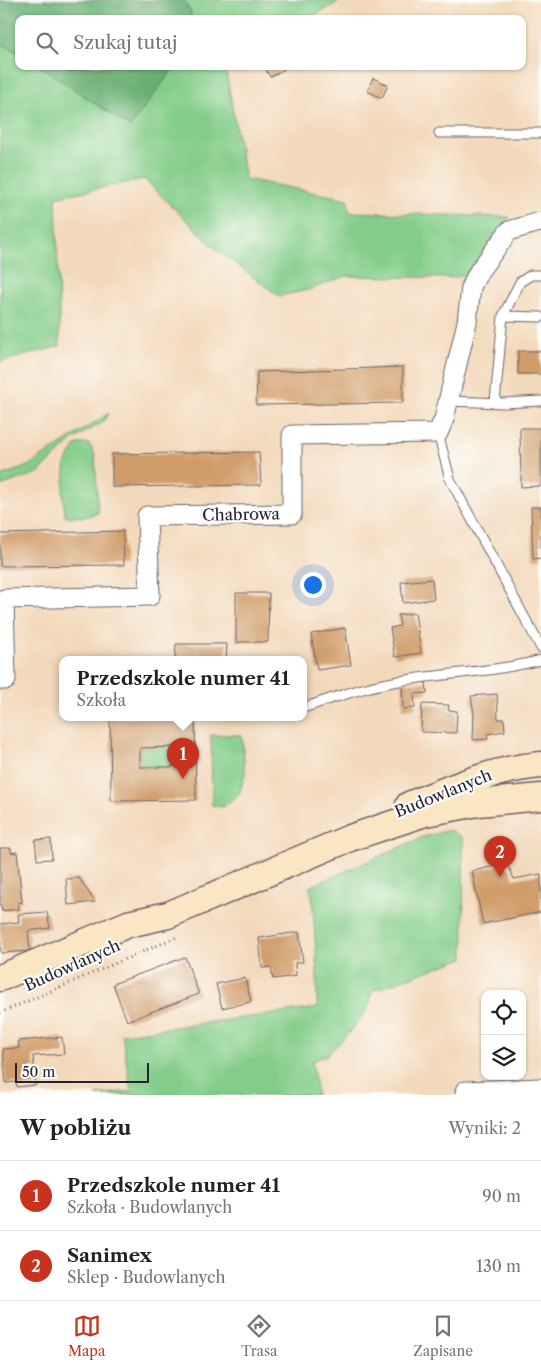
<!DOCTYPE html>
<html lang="pl">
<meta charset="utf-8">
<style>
:root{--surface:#fff;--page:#f2f2f2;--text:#222;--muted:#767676;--line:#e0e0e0;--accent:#c8321e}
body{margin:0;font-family:"Libre Caslon Text",serif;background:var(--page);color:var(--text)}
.controls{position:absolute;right:15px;bottom:15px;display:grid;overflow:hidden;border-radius:10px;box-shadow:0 1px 4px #0004}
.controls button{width:45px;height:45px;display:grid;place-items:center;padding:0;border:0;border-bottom:1px solid var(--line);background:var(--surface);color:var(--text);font:25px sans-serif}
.scale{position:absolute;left:15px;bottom:12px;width:134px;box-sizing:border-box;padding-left:5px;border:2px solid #22223b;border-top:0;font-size:14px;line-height:18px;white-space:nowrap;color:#22223b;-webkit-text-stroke:4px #fdfcf7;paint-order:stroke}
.you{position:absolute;left:312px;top:584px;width:18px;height:18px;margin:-12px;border:4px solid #fff;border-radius:50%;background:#1a73e8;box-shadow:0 0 0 8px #1a73e833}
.badge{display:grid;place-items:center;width:32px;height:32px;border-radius:50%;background:var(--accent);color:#fff;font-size:16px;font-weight:700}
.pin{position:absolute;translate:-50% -41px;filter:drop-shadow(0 1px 2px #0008)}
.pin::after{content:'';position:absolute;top:26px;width:18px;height:15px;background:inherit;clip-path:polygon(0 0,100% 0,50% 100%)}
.popup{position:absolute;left:59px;top:656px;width:248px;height:65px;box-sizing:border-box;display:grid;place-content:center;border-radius:10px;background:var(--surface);filter:drop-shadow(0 1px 4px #0005);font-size:16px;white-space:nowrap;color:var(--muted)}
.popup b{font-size:19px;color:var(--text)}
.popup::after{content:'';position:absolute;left:50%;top:100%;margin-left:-10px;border:10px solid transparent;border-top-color:var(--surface)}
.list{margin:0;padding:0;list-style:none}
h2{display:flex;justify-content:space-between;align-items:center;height:65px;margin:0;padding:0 20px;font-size:21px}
h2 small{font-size:16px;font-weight:400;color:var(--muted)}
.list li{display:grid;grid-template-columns:32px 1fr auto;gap:15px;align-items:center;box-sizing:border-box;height:70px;padding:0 20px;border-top:1px solid var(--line)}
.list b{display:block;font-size:19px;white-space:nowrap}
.list p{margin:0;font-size:16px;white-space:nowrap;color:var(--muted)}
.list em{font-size:16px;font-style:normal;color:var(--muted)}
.icon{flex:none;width:28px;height:28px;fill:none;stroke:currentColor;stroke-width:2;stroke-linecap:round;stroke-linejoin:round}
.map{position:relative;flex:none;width:541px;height:1095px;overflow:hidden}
.search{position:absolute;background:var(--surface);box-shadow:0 1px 4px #0004;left:15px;right:15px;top:15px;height:55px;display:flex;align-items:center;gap:12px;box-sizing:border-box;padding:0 18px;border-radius:10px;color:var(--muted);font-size:19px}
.sheet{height:205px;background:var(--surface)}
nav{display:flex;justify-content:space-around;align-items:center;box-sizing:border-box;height:70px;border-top:1px solid var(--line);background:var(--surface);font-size:14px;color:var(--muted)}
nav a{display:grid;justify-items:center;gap:2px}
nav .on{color:var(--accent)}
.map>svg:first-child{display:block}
</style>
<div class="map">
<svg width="541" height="1095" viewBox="0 0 541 1095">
<rect width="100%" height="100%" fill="#fdfcf7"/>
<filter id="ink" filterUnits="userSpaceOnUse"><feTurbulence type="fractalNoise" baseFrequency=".02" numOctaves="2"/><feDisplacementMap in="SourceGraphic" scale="10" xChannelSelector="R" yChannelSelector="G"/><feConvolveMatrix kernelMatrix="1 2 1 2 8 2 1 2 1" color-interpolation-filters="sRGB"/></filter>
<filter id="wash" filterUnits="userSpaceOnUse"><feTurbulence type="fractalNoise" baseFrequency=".0096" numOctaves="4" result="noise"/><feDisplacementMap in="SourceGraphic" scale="20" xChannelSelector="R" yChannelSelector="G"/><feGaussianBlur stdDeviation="1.12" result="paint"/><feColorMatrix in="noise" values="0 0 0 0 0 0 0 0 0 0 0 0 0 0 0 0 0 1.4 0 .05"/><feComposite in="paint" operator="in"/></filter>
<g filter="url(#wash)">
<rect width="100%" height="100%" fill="#f3d9bb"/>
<path fill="#84cd89" stroke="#537862" d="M183,0h159l-33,19h-119l1,-6z
M0,43l19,10v13h21l90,61 45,-61h50l20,113 103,20 1,13 161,5 -45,58 -14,3 -105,-2 -38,14 -29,6 -63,-47 -72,-70 -88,18 4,149 -60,16z
M109,413l-6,9 -30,18 -35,33 -38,13v-10l28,-10z
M77,444h12l6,11 3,58 -13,4 -20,-1 -2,-23 3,-32z
M211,735h31l3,39 -6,21 -16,12 -11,-2z
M173,747v20h-33v-19z
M450,830l13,8 1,120 -92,33 -2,12 -5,10 -17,21 -21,21 -15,6 5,34h-221l35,-4 -9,-57 195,-26v-41l-5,-73 -3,-7 114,-50z"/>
<path fill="#6bb075" stroke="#466958" d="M0,0h183l8,13 -1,6h-171v34l-19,-10z
M40,66h135l-45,61z"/>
<g id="blocks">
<path fill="#d09d6b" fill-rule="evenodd" d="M264,66h26l-20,11z
M373,78l15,7 -6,13 -15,-7z
M518,351h23v23h-23z
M403,367v36l-147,2 1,-33z
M520,428h21v58l-20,1z
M259,452l2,33 -149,2v-33z
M531,507h10v51l-8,1z
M123,531l1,34 -124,1v-32z
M432,579l2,20 -31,4 -2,-21z
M236,593h33l-1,49h-32z
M415,613l6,40 -26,4 -5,-29 10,-2 -2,-11z
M345,628l6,37 -34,5 -6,-36z
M176,644h51l-1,16h-51z
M426,682l1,11 -13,1 1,14 -12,1 -1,-26z
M497,694l1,25h6l1,12 -18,3 1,5 -15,1 1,-26 -3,-18z
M422,704l27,1 -1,5 9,1 -1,22 -35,-1z
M110,718h85l1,82 -85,1zM173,747v20h-33v-19z
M51,839l1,20 -15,1 -2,-20z
M0,848h11v5l6,-1 5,50 -4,1 1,6 -17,2 -2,-7z
M501,865h4l5,4 4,10 27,-5v38l-58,12 -11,-53z
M79,878l16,24 -27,3 -2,-26z
M47,912l3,16 -22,3 2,20 -29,2 -1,-29 19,-2 -1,-8z
M299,932l4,30 -8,1 1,13 -23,3 -2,-12 -9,1 -3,-30z
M185,957l14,37 -72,27 -14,-37z
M245,978l6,24 -29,6 -6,-24z
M62,1037l2,17 -31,2 3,29 -19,2 -1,-5 -10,1 -3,-34 16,-1 -1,-7z"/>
</g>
</g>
<g filter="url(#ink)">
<use href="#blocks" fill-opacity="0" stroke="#6b6268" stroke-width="1"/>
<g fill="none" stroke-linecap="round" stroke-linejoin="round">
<g stroke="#6b6268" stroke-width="11">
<path id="lane" d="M439,133h102
M503,316l38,1
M448,401l56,2 37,-2
M495,402l8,-86 17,-34 11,-7h10
M438,433l12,46 91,169
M303,708c28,-9 56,-20 85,-25 51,-10 103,-10 153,-23"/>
</g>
<g stroke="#6b6268" stroke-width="21">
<path id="street" d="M0,680h6l-2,-81 146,-3 -3,-80 145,-2v-79l146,-2 6,-14 23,-97 4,-35 8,-16 30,-40 27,-8 5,-1
M465,1091l76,-3"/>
</g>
<g stroke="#6b6268" stroke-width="29">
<path id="secondary" d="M409,805c44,-18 85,-36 132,-40
M0,978l128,-54 40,-9 182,-77 75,-25 53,-10 63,-6"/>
</g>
<path stroke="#6b6268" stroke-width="3" stroke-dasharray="1 4" stroke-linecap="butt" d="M0,1013l179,-77"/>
<use href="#lane" stroke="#fff" stroke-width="9"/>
<use href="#street" stroke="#fff" stroke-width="19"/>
<use href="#secondary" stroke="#fbe6c4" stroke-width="26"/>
</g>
</g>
<g text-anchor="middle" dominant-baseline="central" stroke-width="4.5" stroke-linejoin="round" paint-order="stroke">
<g font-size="16" fill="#22223b" stroke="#fdfcf7">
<text transform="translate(241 514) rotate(-1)">Chabrowa</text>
<text transform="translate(443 793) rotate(-22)">Budowlanych</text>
<text transform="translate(72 965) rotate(-24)">Budowlanych</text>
</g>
</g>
</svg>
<div class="controls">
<button><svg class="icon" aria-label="locate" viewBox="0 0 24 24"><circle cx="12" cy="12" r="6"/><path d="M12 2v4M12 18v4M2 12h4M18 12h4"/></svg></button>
<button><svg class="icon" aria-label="layers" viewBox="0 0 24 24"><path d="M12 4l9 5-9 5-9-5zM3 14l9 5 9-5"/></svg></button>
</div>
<div class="scale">50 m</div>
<div class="you"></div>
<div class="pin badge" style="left:183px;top:779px">1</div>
<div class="popup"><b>Przedszkole numer 41</b>Szkoła</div>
<div class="pin badge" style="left:500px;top:877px">2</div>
<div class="search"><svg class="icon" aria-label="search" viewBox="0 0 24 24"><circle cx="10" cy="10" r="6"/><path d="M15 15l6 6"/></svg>Szukaj tutaj</div>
</div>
<section class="sheet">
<h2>W pobliżu<small>Wyniki: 2</small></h2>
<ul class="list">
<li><span class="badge">1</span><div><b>Przedszkole numer 41</b><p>Szkoła · Budowlanych</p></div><em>90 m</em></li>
<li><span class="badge">2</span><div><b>Sanimex</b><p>Sklep · Budowlanych</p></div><em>130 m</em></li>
</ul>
</section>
<nav>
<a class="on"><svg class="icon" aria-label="map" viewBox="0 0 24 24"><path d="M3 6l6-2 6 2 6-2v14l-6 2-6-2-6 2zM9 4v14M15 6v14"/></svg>Mapa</a>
<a><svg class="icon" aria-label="directions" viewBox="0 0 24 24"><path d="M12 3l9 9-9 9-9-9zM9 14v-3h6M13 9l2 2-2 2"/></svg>Trasa</a>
<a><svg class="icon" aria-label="saved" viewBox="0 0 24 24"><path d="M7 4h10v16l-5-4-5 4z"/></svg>Zapisane</a>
</nav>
